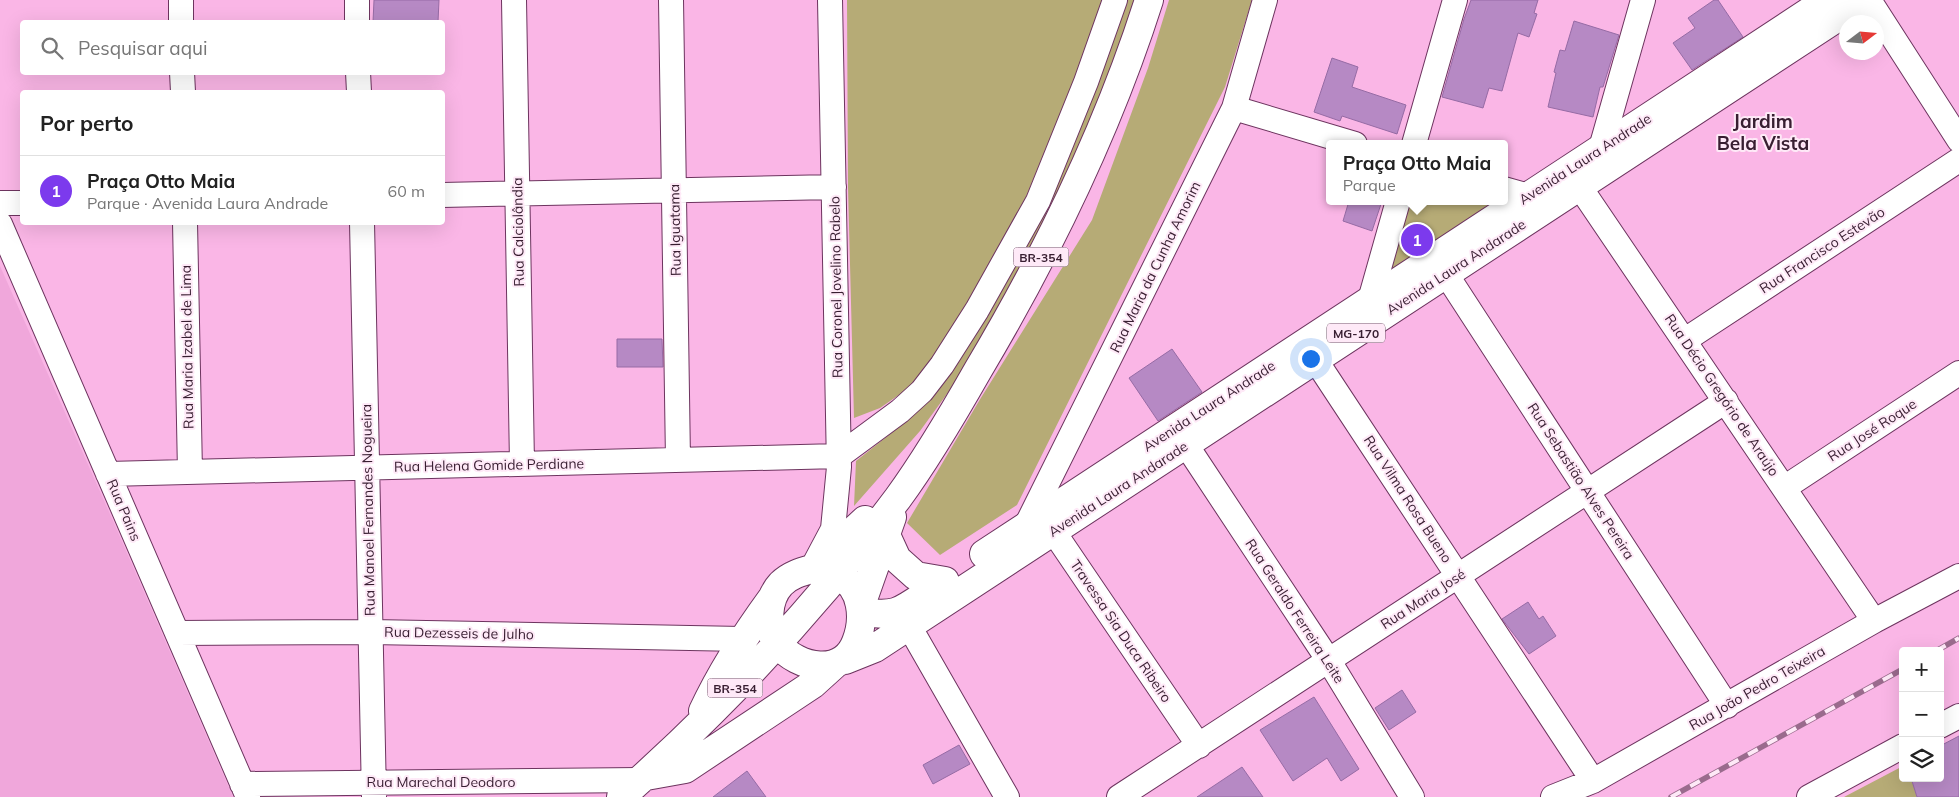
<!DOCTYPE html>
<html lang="pt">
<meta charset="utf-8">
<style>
:root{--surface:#fff;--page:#f2f2f2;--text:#222;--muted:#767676;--line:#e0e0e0;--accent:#7c3aed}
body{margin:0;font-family:Mulish,sans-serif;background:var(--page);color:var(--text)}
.controls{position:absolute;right:15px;bottom:15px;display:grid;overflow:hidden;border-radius:5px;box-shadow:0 5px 20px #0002}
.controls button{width:45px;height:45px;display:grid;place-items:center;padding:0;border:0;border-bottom:1px solid var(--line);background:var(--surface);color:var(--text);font:25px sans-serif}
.compass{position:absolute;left:1839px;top:15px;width:45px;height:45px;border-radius:50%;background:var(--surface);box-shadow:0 5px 20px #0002;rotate:74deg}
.you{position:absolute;left:1310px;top:358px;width:18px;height:18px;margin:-12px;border:4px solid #fff;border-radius:50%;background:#1a73e8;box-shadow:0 0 0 8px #1a73e833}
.badge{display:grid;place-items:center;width:32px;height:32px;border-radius:50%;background:var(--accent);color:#fff;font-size:16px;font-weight:700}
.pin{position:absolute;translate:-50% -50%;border:2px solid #fff;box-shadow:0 1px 5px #0006}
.popup{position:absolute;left:1326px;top:140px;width:182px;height:65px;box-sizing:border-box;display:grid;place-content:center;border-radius:5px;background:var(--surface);filter:drop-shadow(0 1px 4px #0005);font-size:16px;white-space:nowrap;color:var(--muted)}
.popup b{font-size:19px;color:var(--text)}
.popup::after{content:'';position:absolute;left:50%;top:100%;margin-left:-10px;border:10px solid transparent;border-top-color:var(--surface)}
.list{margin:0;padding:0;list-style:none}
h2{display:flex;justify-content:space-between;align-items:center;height:65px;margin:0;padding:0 20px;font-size:21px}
h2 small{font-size:16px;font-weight:400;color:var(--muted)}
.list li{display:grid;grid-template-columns:32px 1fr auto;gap:15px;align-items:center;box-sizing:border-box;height:70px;padding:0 20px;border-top:1px solid var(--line)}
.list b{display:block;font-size:19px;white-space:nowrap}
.list p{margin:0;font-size:16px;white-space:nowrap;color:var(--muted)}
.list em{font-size:16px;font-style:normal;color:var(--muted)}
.icon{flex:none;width:28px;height:28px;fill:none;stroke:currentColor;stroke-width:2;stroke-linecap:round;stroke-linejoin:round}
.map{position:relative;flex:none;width:1959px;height:797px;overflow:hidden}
.search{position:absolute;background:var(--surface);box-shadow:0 5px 20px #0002;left:20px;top:20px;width:425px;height:55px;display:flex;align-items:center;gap:12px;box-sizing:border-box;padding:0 18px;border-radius:5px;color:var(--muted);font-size:19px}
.panel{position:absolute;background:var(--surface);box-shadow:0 5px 20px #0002;left:20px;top:90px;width:425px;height:135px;border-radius:5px}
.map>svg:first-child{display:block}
</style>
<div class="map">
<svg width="1959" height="797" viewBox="0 0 1959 797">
<rect width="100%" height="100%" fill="#fab6e6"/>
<path fill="#f0a7db" d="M0,266l114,257 119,274h-233z"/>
<path fill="#b6ab76" d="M847,0h255l-27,77 -49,120 -57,107 -37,57 -26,29 -26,18 -26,10 -6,-231z
M1125,0h11l-13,41 -64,159 -91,165 -48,66 -66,75 2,-45 53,-42 48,-62z
M1169,0h83l-27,87 -208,418 -77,50 -33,-32 72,-122 113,-181 56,-152z
M1407,201h82l3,1 -106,76z
M1903,766v12h8l6,19h-73z"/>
<path fill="#b689c4" stroke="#966ba5" d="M374,0h65l-1,22h-65z
M1471,0h67l-4,13 3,1 -8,23 -11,-4 -16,58 -13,-3 -6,20 -41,-11 22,-78z
M1714,0h4l25,37 -51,33 -19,-27 22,-15 -7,-10z
M1574,21l45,14 -16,52h-3l-7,30 -45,-10 8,-34 -2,-1 6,-22 5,1z
M1332,58l26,9 -6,20 54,18 -9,29 -55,-18 -2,5 -26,-9z
M1349,201h33l-10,30 -29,-10z
M617,339h45l1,28h-46z
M1172,349l30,43 -44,29 -29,-43z
M1528,602l11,17 4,-3 13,20 -27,18 -27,-35z
M1402,690l14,22 -27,18 -14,-22z
M1314,697l45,72 -18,12 -14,-23 -34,23 -33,-51z
M1959,736v61h-42l-6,-19h29v-32z
M959,745l11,19 -37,20 -10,-19z
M1242,767l21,30h-66z
M747,771l19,26h-53z"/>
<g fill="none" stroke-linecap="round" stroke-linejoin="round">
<g stroke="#6d345f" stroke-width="26">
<path id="minor" d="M181,0v22
M357,0v22
M514,0l8,464
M671,0l7,460
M1869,0l90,140
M182,72l1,20
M358,72l1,20
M1234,108l121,36
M1414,144l41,-144
M1607,157l-6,-9 42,-148
M1569,171l305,450
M1504,189l25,7
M442,195l392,-8
M0,203h22
M185,222l5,250
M362,222l12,575
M0,224l248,573
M1435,260l11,14 281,432
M1370,300l28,-99
M1685,340l274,-180
M1305,344l288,437
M1175,428l154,233 83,136
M108,474l731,-18 61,-45 22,-20 20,-26 35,-55 61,-109 48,-119 29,-82
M1784,488l175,-115
M1043,516l156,230
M1026,526l208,-418 31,-108
M816,561l17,-32 6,-62 -9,-467
M901,612l106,185
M177,633l194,-1 371,7
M1940,726l19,-10
M242,784l398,-4
M1119,797l607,-396
M1553,797l40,-16 281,-160 85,-45
M1809,797l94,-51"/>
</g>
<g stroke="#6d345f" stroke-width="30">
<path id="major" d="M886,535l11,24 19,17 29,5
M984,554l843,-554
M812,569c8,2 19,2 26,6 25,12 27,44 18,67 -13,35 -58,27 -78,2 -13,-17 -11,-45 3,-60 9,-9 20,-12 31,-15z
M812,569l53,-49
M861,605l31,-88
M862,612c33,5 38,0 64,-18
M845,660l30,-12 989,-648
M703,711c19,-41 42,-76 69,-113
M646,776l39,-7 128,-85 21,-19
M621,797c102,-90 195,-190 277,-299 30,-41 55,-84 80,-128 69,-116 130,-241 171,-370"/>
</g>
<use href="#minor" stroke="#fff" stroke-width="24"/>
<use href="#major" stroke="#fff" stroke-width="28"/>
<g stroke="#9a6b8d" stroke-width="5.5">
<path id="rail" d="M1936,651l23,-13
M1671,797l232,-128"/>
</g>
<use href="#rail" stroke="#fee9f7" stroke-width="4" stroke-dasharray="11" stroke-linecap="butt"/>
</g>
<g text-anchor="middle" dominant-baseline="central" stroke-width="4" stroke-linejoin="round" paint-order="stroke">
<g fill="#fee9f7" stroke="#735b6c" stroke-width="1">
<rect x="1013.5" y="247.5" width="55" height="19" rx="4"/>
<rect x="1327" y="323.5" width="58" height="19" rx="4"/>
<rect x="707.5" y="678.5" width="55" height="19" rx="4"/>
</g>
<g font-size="12" font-weight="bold" fill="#381e31">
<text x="1041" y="257">BR-354</text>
<text x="1356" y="333">MG-170</text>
<text x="735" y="688">BR-354</text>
</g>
<g font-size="14" fill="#381e31" stroke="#fee9f7">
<text transform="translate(1585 159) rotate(-33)">Avenida Laura Andrade</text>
<text transform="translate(675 230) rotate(-91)">Rua Iguatama</text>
<text transform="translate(518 232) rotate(-91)">Rua Calciolândia</text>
<text transform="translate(1822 250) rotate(-33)">Rua Francisco Estevão</text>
<text transform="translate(1155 267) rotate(-64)">Rua Maria da Cunha Amorim</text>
<text transform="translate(1456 267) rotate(-33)">Avenida Laura Andarade</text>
<text transform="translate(836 287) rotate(-91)">Rua Coronel Jovelino Rabelo</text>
<text transform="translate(187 347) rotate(-91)">Rua Maria Izabel de Lima</text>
<text transform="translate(1722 395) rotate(56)">Rua Décio Gregório de Araújo</text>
<text transform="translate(1209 406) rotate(-33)">Avenida Laura Andrade</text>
<text transform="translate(1872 430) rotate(-33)">Rua José Roque</text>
<text transform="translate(489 465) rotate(-1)">Rua Helena Gomide Perdiane</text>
<text transform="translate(1581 481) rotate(57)">Rua Sebastião Alves Pereira</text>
<text transform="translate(1118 489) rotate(-33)">Avenida Laura Andarade</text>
<text transform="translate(1408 499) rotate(57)">Rua Vilma Rosa Bueno</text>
<text transform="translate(124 510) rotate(67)">Rua Pains</text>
<text transform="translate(368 510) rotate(-91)">Rua Manoel Fernandes Nogueira</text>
<text transform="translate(1423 599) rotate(-33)">Rua Maria José</text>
<text transform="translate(1295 611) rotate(57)">Rua Geraldo Ferreira Leite</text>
<text transform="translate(1121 631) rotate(56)">Travessa Sia Duca Ribeiro</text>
<text transform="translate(459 633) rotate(1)">Rua Dezesseis de Julho</text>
<text transform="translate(1757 688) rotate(-30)">Rua João Pedro Teixeira</text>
<text x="441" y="782">Rua Marechal Deodoro</text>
</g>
<g font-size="19" font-weight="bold" fill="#381e31" stroke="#fee9f7">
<text x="1763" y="121">Jardim<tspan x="1763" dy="22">Bela Vista</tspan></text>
</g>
</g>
</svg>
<div class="controls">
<button>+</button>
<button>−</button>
<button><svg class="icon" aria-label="layers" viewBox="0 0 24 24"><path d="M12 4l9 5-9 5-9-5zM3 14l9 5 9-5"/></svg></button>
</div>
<svg class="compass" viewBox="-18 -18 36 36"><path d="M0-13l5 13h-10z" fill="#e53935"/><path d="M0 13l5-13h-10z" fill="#767676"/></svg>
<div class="you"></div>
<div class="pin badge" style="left:1417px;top:240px">1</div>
<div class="popup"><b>Praça Otto Maia</b>Parque</div>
<div class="search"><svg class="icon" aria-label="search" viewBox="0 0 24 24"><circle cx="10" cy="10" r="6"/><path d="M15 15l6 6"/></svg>Pesquisar aqui</div>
<section class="panel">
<h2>Por perto<small></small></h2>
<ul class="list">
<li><span class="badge">1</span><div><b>Praça Otto Maia</b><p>Parque · Avenida Laura Andrade</p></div><em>60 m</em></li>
</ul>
</section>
</div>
